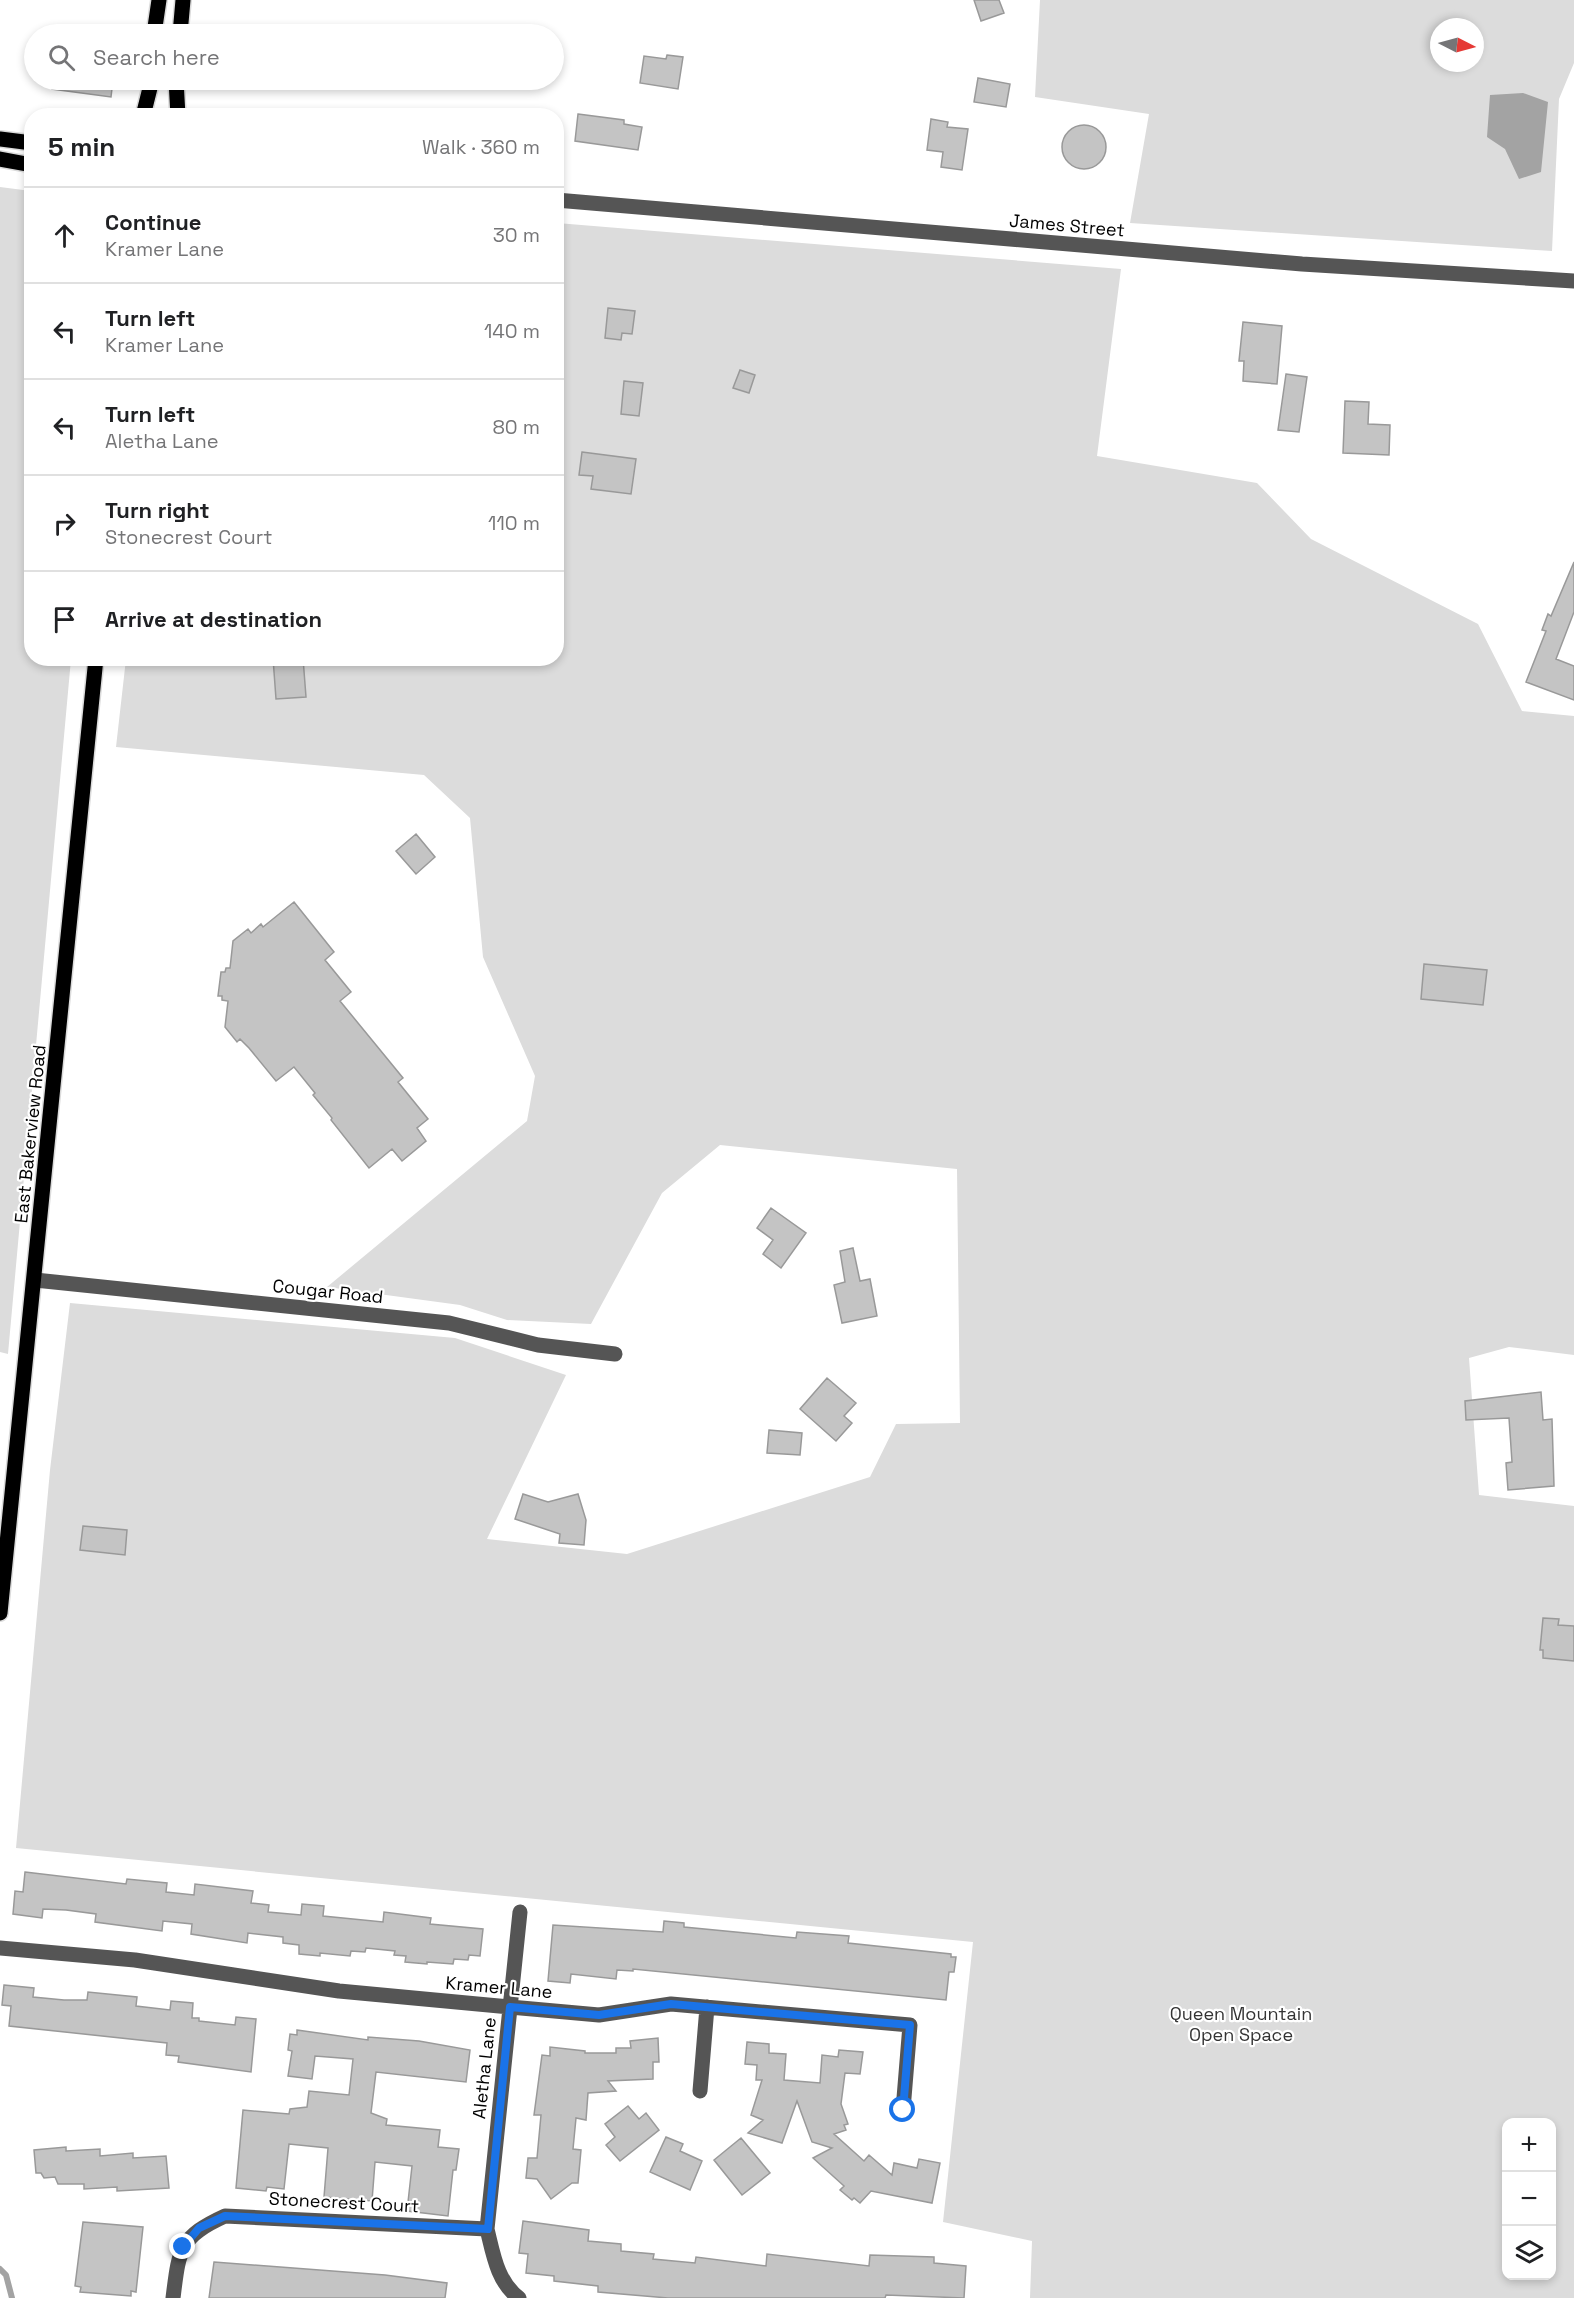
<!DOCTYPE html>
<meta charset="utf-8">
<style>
:root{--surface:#fff;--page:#f2f2f2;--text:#202124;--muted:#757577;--line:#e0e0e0}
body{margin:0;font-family:"Space Grotesk",sans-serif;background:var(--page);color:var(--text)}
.controls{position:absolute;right:18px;bottom:18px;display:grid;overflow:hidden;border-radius:12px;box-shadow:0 3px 9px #0003}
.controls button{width:54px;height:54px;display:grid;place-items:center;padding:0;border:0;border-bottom:2px solid var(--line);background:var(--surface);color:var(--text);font:30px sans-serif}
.compass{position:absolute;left:1430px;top:18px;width:54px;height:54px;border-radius:50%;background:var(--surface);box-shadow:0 3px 9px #0003;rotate:96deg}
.stop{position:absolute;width:18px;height:18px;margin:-14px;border:4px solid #1a73e8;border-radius:50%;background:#fff}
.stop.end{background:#1a73e8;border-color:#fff;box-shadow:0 2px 6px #0008}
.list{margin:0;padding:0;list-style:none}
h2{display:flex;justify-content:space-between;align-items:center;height:78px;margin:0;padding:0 24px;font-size:26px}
h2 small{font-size:20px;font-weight:400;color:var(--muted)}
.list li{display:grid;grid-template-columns:39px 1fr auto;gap:18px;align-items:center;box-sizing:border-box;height:96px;padding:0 24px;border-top:2px solid var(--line)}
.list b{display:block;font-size:22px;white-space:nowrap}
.list p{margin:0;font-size:20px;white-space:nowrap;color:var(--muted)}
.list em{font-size:20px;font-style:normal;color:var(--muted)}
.icon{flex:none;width:33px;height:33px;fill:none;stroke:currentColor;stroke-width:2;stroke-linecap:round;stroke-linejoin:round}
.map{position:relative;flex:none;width:1574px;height:2298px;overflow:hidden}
.search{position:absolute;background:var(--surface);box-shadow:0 3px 9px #0003;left:24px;top:24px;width:540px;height:66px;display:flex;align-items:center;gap:15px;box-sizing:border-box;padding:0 21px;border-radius:33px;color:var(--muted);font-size:22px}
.panel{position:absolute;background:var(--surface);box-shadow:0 3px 9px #0003;left:24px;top:108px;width:540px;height:558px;border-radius:24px}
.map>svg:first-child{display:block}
</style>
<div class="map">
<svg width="1574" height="2298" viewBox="0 0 1574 2298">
<rect width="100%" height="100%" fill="#fff"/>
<path fill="#dcdcdc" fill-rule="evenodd" d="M1040,0h534v63l-15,36 -7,152 -422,-28 19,-109 -114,-17zM1439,27h36v36h-36z
M0,187l31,4 1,467 39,1 -63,695 -8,-2z
M557,223l564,46 -24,187 160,27 54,56 167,85 44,87 52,5v639l-65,-8 -40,11 10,137 95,11v792h-544l2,-57 -89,-19 30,-280 -957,-94 34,-378 20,-167 385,35 111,37 -79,164 140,15 243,-77 26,-53 64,-1 -3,-254 -237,-24 -58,48 -71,131 -84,-4 -47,-15 -133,-18 200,-166 8,-45 -52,-119 -13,-139 -46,-43 -308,-28 10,-88 430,-1zM1506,2122h46v154h-46z"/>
<path fill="#a3a3a3" d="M1523,93l25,9 -7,70 -22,7 -14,-30 -18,-12 3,-42z"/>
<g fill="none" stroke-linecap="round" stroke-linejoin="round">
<path stroke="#a3a3a3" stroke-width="6" d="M0,2269l6,6 6,23"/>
</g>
<path fill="#c4c4c4" stroke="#999" stroke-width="1.5" d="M974,0h25l5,13 -23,8z
M667,55l16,2 -5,32 -38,-6 4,-27 22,3z
M978,78l32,6 -4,23 -32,-5z
M53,80h60l-2,17 -59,-8z
M578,114l46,6v4l18,3 -4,23 -63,-9z
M931,119l17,3 -1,5 21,2 -6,41 -21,-3 2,-15 -16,-2z
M1062 147a22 22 0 1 1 44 0a22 22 0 1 1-44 0Z
M608,308l27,3 -3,23 -10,-1 -1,7 -16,-2z
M1243,322l39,4 -5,58 -34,-3 1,-20h-5z
M740,370l15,5 -6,18 -16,-5z
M1286,374l21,3 -8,55 -21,-2z
M624,381l19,2 -4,33 -18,-2z
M1345,401l24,1 -1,22 22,1 -1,30 -46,-2z
M582,452l54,7 -5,35 -40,-5 2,-13 -14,-1z
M1574,562v50l-18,47 18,7v34l-48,-18 20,-51 -4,-1 6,-16 3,2z
M273,658h30l3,39 -30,2z
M416,834l19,23 -19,17 -20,-23z
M294,902l40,50 -9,8 26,32 -11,9 63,77 -5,4 30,37 -11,9 9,13 -24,20 -10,-12 -23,19 -38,-48 1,-2 -19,-23 2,-2 -21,-26 -18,14 -27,-33 -9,-9 -3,3 -12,-15 3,-26 -6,-1v-4h-4l3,-24h4l1,-4h4l3,-27 15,-12 3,4 10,-9 2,3z
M1424,964l63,6 -4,35 -62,-6z
M771,1208l35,25 -25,35 -18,-14 10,-14 -16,-12z
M853,1248l7,33 10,-2 7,37 -35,7 -8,-38 11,-3 -5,-31z
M827,1378l29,25 -12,13 8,7 -16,18 -36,-32z
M1541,1392l2,28 9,-1 2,67 -46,4 -2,-27 6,-1 -3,-44 -43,2 -1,-19z
M769,1430l33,3 -2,22 -33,-2z
M523,1494l25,8 30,-8 8,26 -2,25 -25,-2 1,-9 -45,-15z
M83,1526l44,4 -2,25 -45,-5z
M1543,1618l16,1 -1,6 16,1v35l-31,-3v-8h-3z
M25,1872l101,12 1,-5 40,4 -1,9 28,3 1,-11 58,7 -2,12 18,2 -1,7 33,3 1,-11 22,2 -1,10 60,6 1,-10 47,6 -1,6 53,5 -3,27 -11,-1 -1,5 -14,-1 -1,5 -26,-2v2l-22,-2 1,-6 -12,-1 1,-4 -29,-3 -1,4 -14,-1 -1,5 -30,-3v3l-21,-2v-9l-16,-2v-6l-35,-4 -1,10 -56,-9 1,-10 -29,-3 -1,10 -67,-9 1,-8 -30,-4 -23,-1 -1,9 -29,-4 2,-23 8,1z
M664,1921l20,2v4l112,11 1,-6 52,4 -1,7 103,11v3h5l-2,15h-5l-3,28 -313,-31v2l-16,-1 -1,9 -45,-5 -1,9 -22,-2 5,-56 110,7z
M4,1985l30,3 -1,9 31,3h23l1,-8 49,5 -1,9 34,4 1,-9 22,2 -1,15h7v3l36,4 1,-8 20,2 -5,53 -73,-10 1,-6 -13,-1 1,-12 -158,-17 2,-20 -9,-1z
M297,2030l71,10v-3l51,4 51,9 -4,32 -90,-10 -5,41 16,6 -1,6 54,5 -2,17 21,2 -3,21h-3l-5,46 -41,-5 5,-45 -37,-4 -3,39 -48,-4 4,-49 -39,-4 -5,45 -17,-2 -1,4 -30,-3 7,-78 46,4 1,-5 17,-2 2,-16 40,4 4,-36 -38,-3 -3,23 -24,-3 4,-25 -4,-1 2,-16 7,1z
M658,2038l1,24h-6v17l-45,2 8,10 -28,2 -2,27 -10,-2 -3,31 8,1 -3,33h-6l-21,16 -14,-20 -11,-1 2,-20h9l4,-43h-7l8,-60 8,1v-9l35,4v2h31v-5h15l-1,-7z
M747,2042l22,2v9l17,1 -2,26 36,3 2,-28 16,2 1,-7 24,2 -3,22 -15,-1 -4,31 7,20 -4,1 2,5 -12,4 30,27 5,-6 23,20 2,-12 23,5 2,-9 21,4 -8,40 -61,-12 -11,12 -6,-5 -2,2 -12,-10 4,-4 -31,-28 19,-10 -20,-6 -15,-41 -15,42 -34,-10 15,-13 -12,-5 11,-35h-6l1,-15 -12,-1z
M628,2106l11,13 7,-6 13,17 -39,31 -14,-16 9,-8 -10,-13z
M666,2137l17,7 -3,7 22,10 -12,29 -40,-18z
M741,2138l29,35 -28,22 -28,-35z
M66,2147v4l34,-2v7l33,-3v5l33,-2 3,32 -52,3v-4l-33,2v-5h-26l-3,-7 -11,1 -3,-5h-5l-2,-23z
M523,2221l66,9 -1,11 33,3v7l33,3 -1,5 42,4 1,-6 70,9 1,-12 102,12 1,-11 64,2v6l32,3 -2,32 -78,-3 -1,3h-217l-70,-6v-6l-44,-5v-5l-28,-3 2,-19 -9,-1z
M83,2222l60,5 -7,65 -5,-1v5l-51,-4 1,-5 -6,-1z
M214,2262l171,13 62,8 -2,15h-236z"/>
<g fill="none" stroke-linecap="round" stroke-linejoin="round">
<g stroke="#dbdbdb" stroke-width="18">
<path id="major" d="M154,34l5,-34
M180,34l3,-34
M176,80l2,36
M143,116l9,-36
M0,139l32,4
M0,159l32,6
M0,1613l96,-955"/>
</g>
<path stroke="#555" stroke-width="15" d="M556,200l746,64 272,17
M35,1280l414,43 89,22 77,9
M0,1948l135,12 204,31 171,16 89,8 72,-11 239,21 -7,85
M700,2091l7,-84
M487,2229l33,-317
M173,2298c6,-48 6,-61 52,-82l262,13c6,24 10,53 32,69"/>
<use href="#major" stroke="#000" stroke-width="15"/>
</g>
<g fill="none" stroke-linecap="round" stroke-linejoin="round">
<path stroke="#1a73e8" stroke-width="8" d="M183,2247l16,-19 26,-12 263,13 22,-222 89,8 72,-11 239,21 -7,85"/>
</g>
<g text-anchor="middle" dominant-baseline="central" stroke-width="4.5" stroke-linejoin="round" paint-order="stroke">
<g font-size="18" fill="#000" stroke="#fff">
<text transform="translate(1067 225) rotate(5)">James Street</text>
<text transform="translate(30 1134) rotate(-84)">East Bakerview Road</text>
<text transform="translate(328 1291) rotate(6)">Cougar Road</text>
<text transform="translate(499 1987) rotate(5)">Kramer Lane</text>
<text transform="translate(484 2068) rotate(-84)">Aletha Lane</text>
<text transform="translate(344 2202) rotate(3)">Stonecrest Court</text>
</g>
<g font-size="18" fill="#333" stroke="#fff">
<text x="1241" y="2013">Queen Mountain<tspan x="1241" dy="21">Open Space</tspan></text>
</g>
</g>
</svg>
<div class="controls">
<button>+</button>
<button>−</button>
<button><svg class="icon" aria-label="layers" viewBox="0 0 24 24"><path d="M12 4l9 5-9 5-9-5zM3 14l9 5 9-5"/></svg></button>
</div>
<svg class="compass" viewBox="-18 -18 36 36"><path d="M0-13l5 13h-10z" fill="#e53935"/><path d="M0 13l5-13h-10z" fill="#757577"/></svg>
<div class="stop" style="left:903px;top:2110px"></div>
<div class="stop end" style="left:183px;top:2247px"></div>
<div class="search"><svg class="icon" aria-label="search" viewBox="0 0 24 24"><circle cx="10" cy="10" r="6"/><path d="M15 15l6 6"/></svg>Search here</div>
<section class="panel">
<h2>5 min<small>Walk · 360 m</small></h2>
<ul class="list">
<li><svg class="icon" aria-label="ahead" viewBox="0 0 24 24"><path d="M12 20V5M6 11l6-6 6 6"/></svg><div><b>Continue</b><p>Kramer Lane</p></div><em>30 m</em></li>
<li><svg class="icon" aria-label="left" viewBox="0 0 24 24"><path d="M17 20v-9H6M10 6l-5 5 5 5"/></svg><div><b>Turn left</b><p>Kramer Lane</p></div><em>140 m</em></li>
<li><svg class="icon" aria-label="left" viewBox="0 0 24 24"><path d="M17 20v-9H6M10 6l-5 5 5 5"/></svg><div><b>Turn left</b><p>Aletha Lane</p></div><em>80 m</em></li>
<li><svg class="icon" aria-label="right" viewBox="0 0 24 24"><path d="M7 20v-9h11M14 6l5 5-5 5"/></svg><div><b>Turn right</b><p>Stonecrest Court</p></div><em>110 m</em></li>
<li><svg class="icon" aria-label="arrive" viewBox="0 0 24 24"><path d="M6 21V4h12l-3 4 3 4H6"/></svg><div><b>Arrive at destination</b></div></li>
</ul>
</section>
</div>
